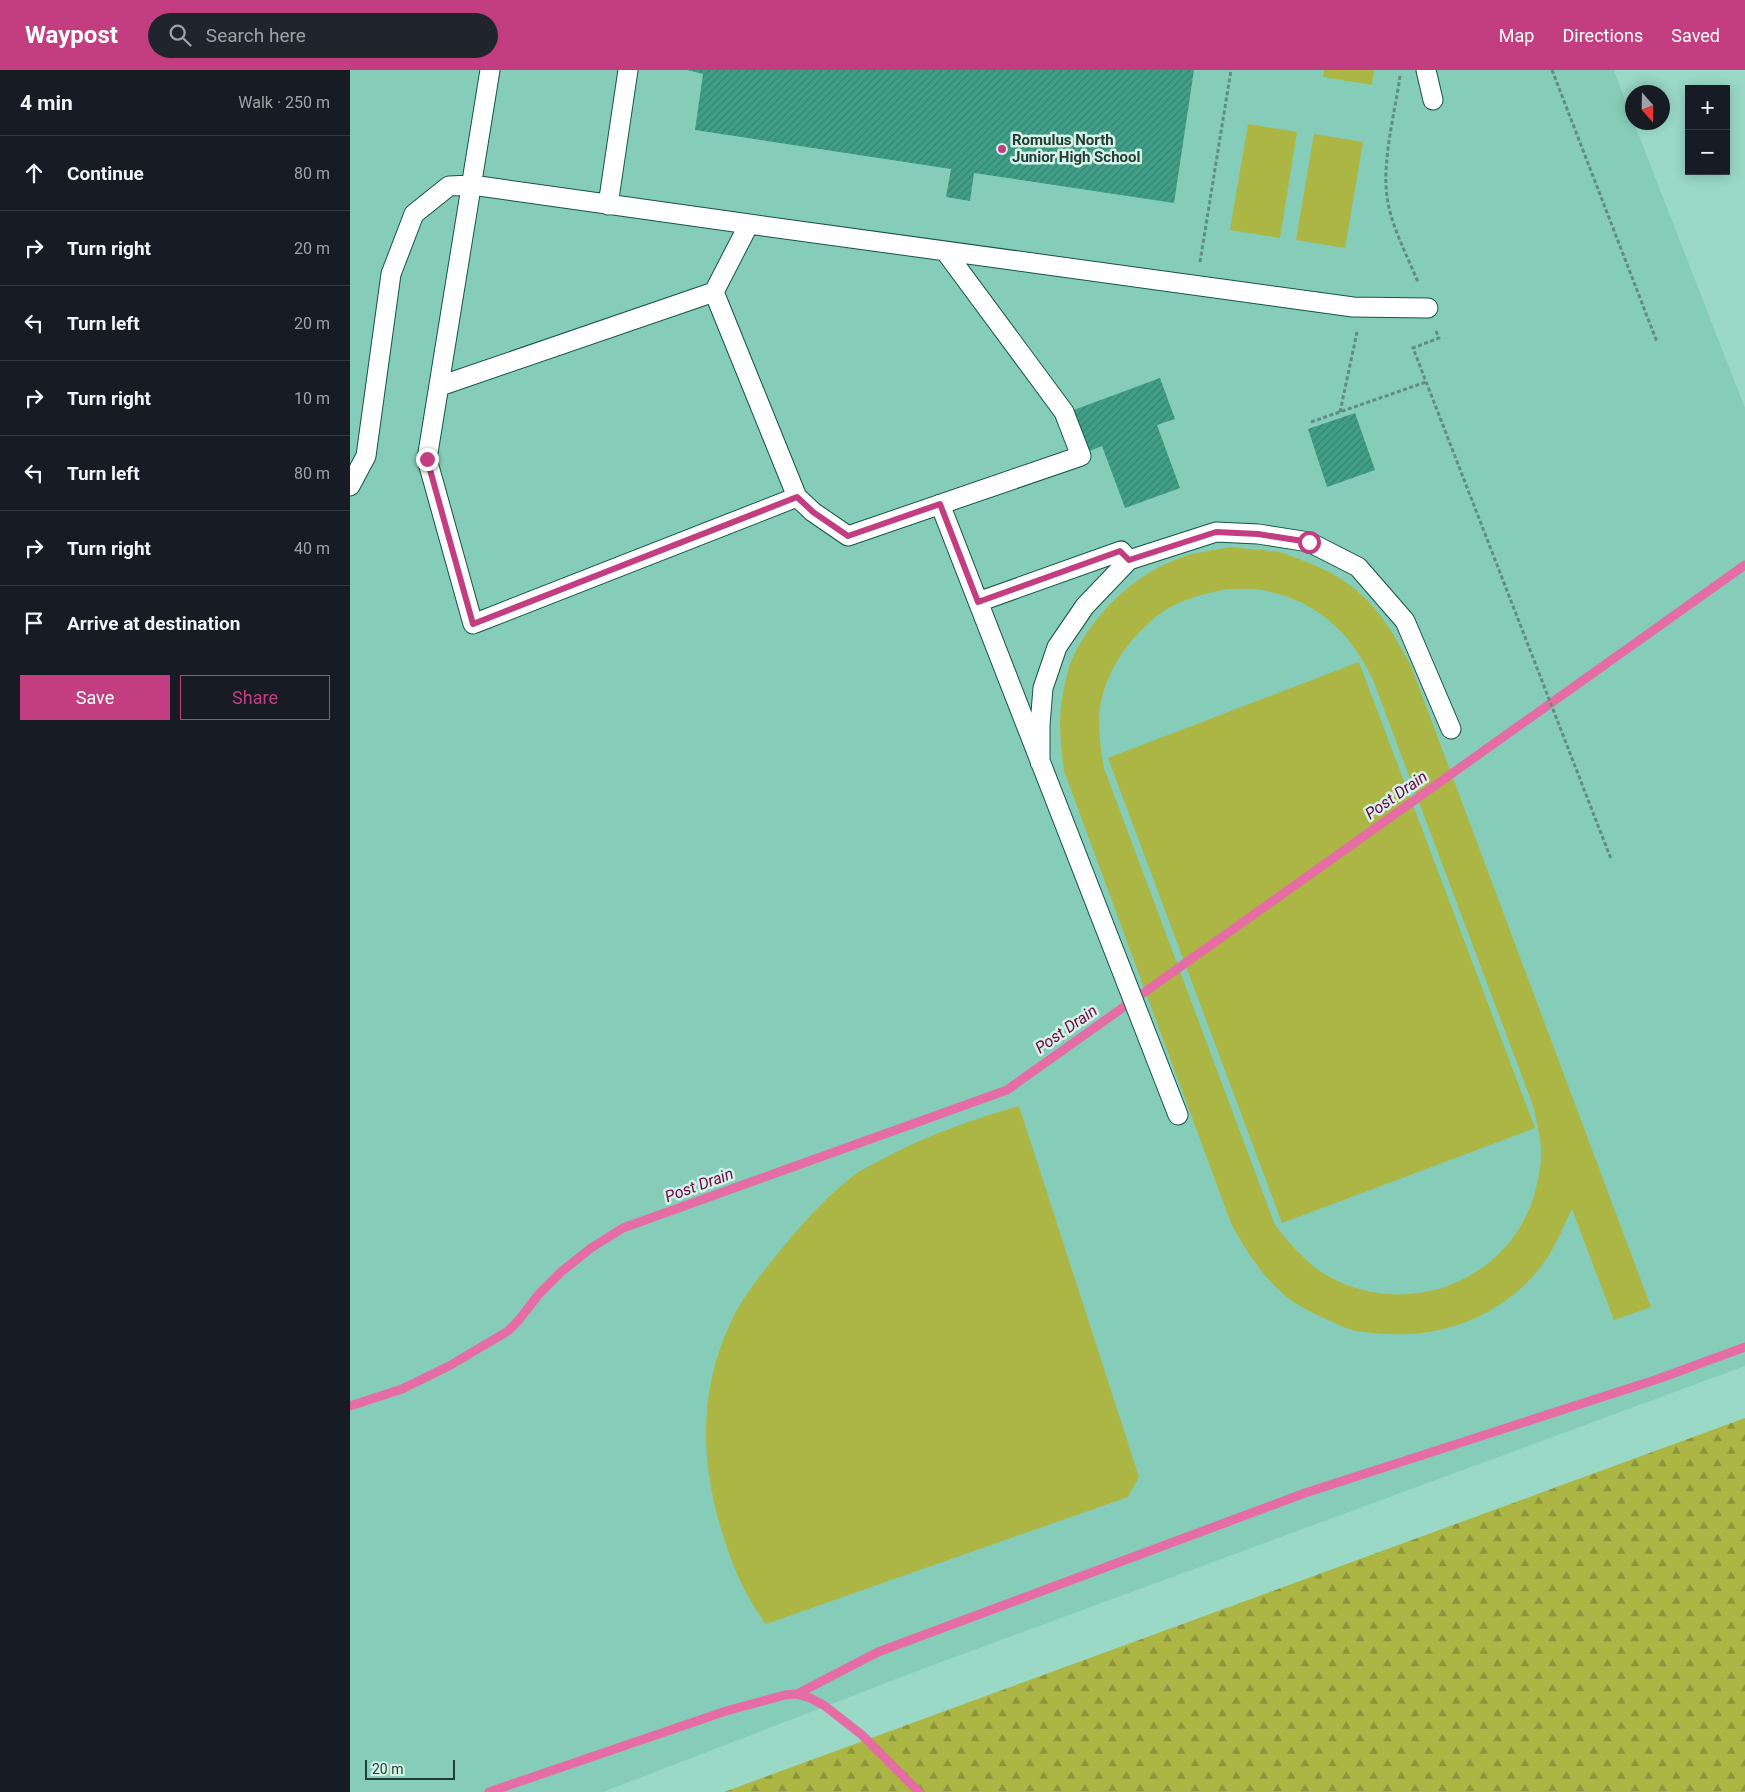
<!DOCTYPE html>
<meta charset="utf-8">
<style>
:root{--surface:#171b24;--page:#20242c;--text:#f1f3f6;--muted:#9ea1a6;--line:#363941;--accent:#c33e80}
body{margin:0;font-family:Roboto,sans-serif;background:var(--page);color:var(--text)}
.controls{position:absolute;right:15px;top:15px;display:grid;overflow:hidden;border-radius:0px;box-shadow:0 2px 12px #0003}
.controls button{width:45px;height:45px;display:grid;place-items:center;padding:0;border:0;border-bottom:1px solid var(--line);background:var(--surface);color:var(--text);font:25px sans-serif}
.compass{position:absolute;left:1275px;top:15px;width:45px;height:45px;border-radius:50%;background:var(--surface);box-shadow:0 2px 12px #0003;rotate:160deg}
.scale{position:absolute;left:15px;bottom:12px;width:90px;box-sizing:border-box;padding-left:5px;border:2px solid #233d35;border-top:0;font-size:14px;line-height:18px;white-space:nowrap;color:#233d35;-webkit-text-stroke:4px #d4f3e8;paint-order:stroke}
.stop{position:absolute;width:15px;height:15px;margin:-11px;border:4px solid #c33e80;border-radius:50%;background:#fff}
.stop.end{background:#c33e80;border-color:#fff;box-shadow:0 1px 5px #0008}
.list{margin:0;padding:0;list-style:none}
h2{display:flex;justify-content:space-between;align-items:center;height:65px;margin:0;padding:0 20px;font-size:21px}
h2 small{font-size:16px;font-weight:400;color:var(--muted)}
.list li{display:grid;grid-template-columns:32px 1fr auto;gap:15px;align-items:center;box-sizing:border-box;height:75px;padding:0 20px;border-top:1px solid var(--line)}
.list b{display:block;font-size:19px;white-space:nowrap}
.list em{font-size:16px;font-style:normal;color:var(--muted)}
.actions{display:flex;gap:10px;padding:15px 20px}
.actions a{flex:1;padding:11px 0;border:1px solid var(--accent);border-radius:0px;text-align:center;font-size:18px;color:var(--accent)}
.actions .main{background:var(--accent);color:#fff}
.icon{flex:none;width:28px;height:28px;fill:none;stroke:currentColor;stroke-width:2;stroke-linecap:round;stroke-linejoin:round}
.map{position:relative;flex:none;width:1395px;height:1722px;overflow:hidden}
header{display:flex;align-items:center;gap:30px;box-sizing:border-box;height:70px;padding:0 25px;background:var(--accent);color:#fff}
header strong{font-size:24px}
nav{display:flex;gap:28px;margin-inline-start:auto;font-size:18px}
.search{width:350px;height:45px;background:var(--page);display:flex;align-items:center;gap:12px;box-sizing:border-box;padding:0 18px;border-radius:28px;color:var(--muted);font-size:19px}
main{display:flex}
aside{flex:1;background:var(--surface)}
.map>svg:first-child{display:block}
</style>
<header>
<strong>Waypost</strong>
<div class="search"><svg class="icon" aria-label="search" viewBox="0 0 24 24"><circle cx="10" cy="10" r="6"/><path d="M15 15l6 6"/></svg>Search here</div>
<nav><a>Map</a><a>Directions</a><a>Saved</a></nav>
</header>
<main>
<aside>
<h2>4 min<small>Walk · 250 m</small></h2>
<ul class="list">
<li><svg class="icon" aria-label="ahead" viewBox="0 0 24 24"><path d="M12 20V5M6 11l6-6 6 6"/></svg><div><b>Continue</b></div><em>80 m</em></li>
<li><svg class="icon" aria-label="right" viewBox="0 0 24 24"><path d="M7 20v-9h11M14 6l5 5-5 5"/></svg><div><b>Turn right</b></div><em>20 m</em></li>
<li><svg class="icon" aria-label="left" viewBox="0 0 24 24"><path d="M17 20v-9H6M10 6l-5 5 5 5"/></svg><div><b>Turn left</b></div><em>20 m</em></li>
<li><svg class="icon" aria-label="right" viewBox="0 0 24 24"><path d="M7 20v-9h11M14 6l5 5-5 5"/></svg><div><b>Turn right</b></div><em>10 m</em></li>
<li><svg class="icon" aria-label="left" viewBox="0 0 24 24"><path d="M17 20v-9H6M10 6l-5 5 5 5"/></svg><div><b>Turn left</b></div><em>80 m</em></li>
<li><svg class="icon" aria-label="right" viewBox="0 0 24 24"><path d="M7 20v-9h11M14 6l5 5-5 5"/></svg><div><b>Turn right</b></div><em>40 m</em></li>
<li><svg class="icon" aria-label="arrive" viewBox="0 0 24 24"><path d="M6 21V4h12l-3 4 3 4H6"/></svg><div><b>Arrive at destination</b></div></li>
</ul>
<div class="actions"><a class="main">Save</a><a>Share</a></div>
</aside>
<div class="map">
<svg width="1395" height="1722" viewBox="0 0 1395 1722">
<defs>
<pattern id="forest-firs" width="22" height="20" patternUnits="userSpaceOnUse" patternTransform="scale(1.25)"><rect width="22" height="20" fill="#acb644"/><path d="M5 1l3.5 6h-7zM16 11l3.5 6h-7z" fill="#8c953a"/></pattern>
<pattern id="building-hatch" width="6" height="6" patternUnits="userSpaceOnUse" patternTransform="scale(1.25)"><rect width="6" height="6" fill="#419f87"/><path d="M-1 1l2-2M0 6l6-6M5 7l2-2" fill="none" stroke="#36836f"/></pattern>
</defs>
<rect width="100%" height="100%" fill="#9ad9c6"/>
<path fill="#86cdb9" d="M0,0h1264l18,49v3l2,1 111,285v958l-828,305 -314,121h-253z"/>
<path fill="url(#forest-firs)" d="M1395,1348v374h-1021z"/>
<path fill="#acb644" fill-rule="evenodd" d="M974,0h50l-2,15 -49,-8z
M898,54l49,8 -17,106 -50,-8z
M964,64l49,8 -18,106 -49,-8z
M883,477c15,2 31,3 46,5 8,2 17,6 25,9 57,21 80,53 107,105l240,641 -37,13 -42,-111c-11,23 -20,46 -37,65 -41,46 -101,66 -161,59 -7,-1 -15,-1 -22,-3 -10,-3 -19,-8 -28,-12 -14,-6 -31,-15 -42,-25 -22,-20 -37,-44 -51,-70l-167,-452c-3,-24 -6,-48 -2,-72 2,-12 6,-33 12,-44 21,-42 59,-79 103,-96 18,-7 37,-9 56,-12zM878,519c11,0 24,-1 34,1 54,10 89,42 111,90l159,423c4,15 8,30 9,45 1,16 -3,33 -7,48 -26,82 -117,120 -194,86 -27,-11 -47,-34 -65,-57l-171,-457c-3,-16 -5,-32 -5,-49 2,-43 30,-84 65,-108 18,-12 43,-18 64,-22z
M1009,592l176,466 -253,95 -174,-465z
M669,1036l120,371 -11,20 -362,127c-25,-34 -35,-62 -47,-102 -19,-68 -19,-137 13,-202 11,-24 31,-48 47,-68 22,-27 46,-54 74,-76 7,-6 17,-10 26,-15 44,-24 91,-41 140,-55z"/>
<g fill="none" stroke-linecap="round" stroke-linejoin="round">
<path stroke="#e56da3" stroke-width="9" d="M0,1336l52,-17 47,-23 59,-35 10,-10 21,-27 22,-22 30,-24 32,-20 384,-138 738,-525
M447,1624l81,-42 427,-159 353,-114 87,-32
M139,1722l237,-81 59,-16 12,-1 13,4 15,8 37,29 57,57"/>
</g>
<path fill="url(#building-hatch)" d="M337,0h507l-20,133 -200,-30 -4,28 -24,-4 5,-28 -256,-39 8,-56z
M810,308l15,41 -18,6 23,63 -55,20 -23,-62 -15,6 -16,-41z
M1005,343l20,57 -48,17 -19,-58z"/>
<g fill="none" stroke-linecap="round" stroke-linejoin="round">
<g stroke="#125546" stroke-width="21">
<path id="lane" d="M140,0l-63,389 46,165 324,-127
M1076,0l7,30
M258,135l20,-135
M399,154l-35,68 83,205 16,15 35,24 233,-80 -17,-44 -119,-161
M90,316l274,-94
M0,416l16,-30 25,-182 23,-60 35,-28 23,-1 277,39 604,83 75,1
M590,434l238,611
M628,532l143,-51 8,9
M690,692v-37l3,-37 14,-41 28,-41 44,-46 87,-28 42,2 51,8 49,25 47,54 46,108"/>
</g>
<path stroke="#608d80" stroke-width="3" stroke-dasharray="4 2.5" stroke-linecap="butt" d="M1202,0l105,272
M1050,6c-5,36 -18,84 -13,121 4,29 20,58 31,85
M850,192l31,-192
M1086,261l3,7 -26,10 198,511
M990,342l17,-80
M961,352l115,-40"/>
<use href="#lane" stroke="#fff" stroke-width="19"/>
</g>
<g fill="none" stroke-linecap="round" stroke-linejoin="round">
<path stroke="#c33e80" stroke-width="6" d="M77,389l46,165 324,-127 16,15 35,24 92,-32 38,98 142,-51 9,9 87,-28 42,2 51,8"/>
</g>
<circle fill="#c33e80" stroke="#d4f3e8" stroke-width="2" cx="652" cy="79" r="5"/>
<g text-anchor="middle" dominant-baseline="central" stroke-width="5" stroke-linejoin="round" paint-order="stroke">
<g font-size="15" font-weight="bold" fill="#233d35" stroke="#d4f3e8" text-anchor="start">
<text x="662" y="70">Romulus North<tspan x="662" dy="17">Junior High School</tspan></text>
</g>
<g font-size="16" font-style="italic" fill="#750045" stroke="#d4f3e8">
<text transform="translate(1046 725) rotate(-35)">Post Drain</text>
<text transform="translate(716 959) rotate(-35)">Post Drain</text>
<text transform="translate(349 1115) rotate(-20)">Post Drain</text>
</g>
</g>
</svg>
<div class="controls">
<button>+</button>
<button>−</button>
</div>
<svg class="compass" viewBox="-18 -18 36 36"><path d="M0-13l5 13h-10z" fill="#e53935"/><path d="M0 13l5-13h-10z" fill="#9ea1a6"/></svg>
<div class="scale">20 m</div>
<div class="stop" style="left:959px;top:472px"></div>
<div class="stop end" style="left:77px;top:389px"></div>
</div>
</main>
